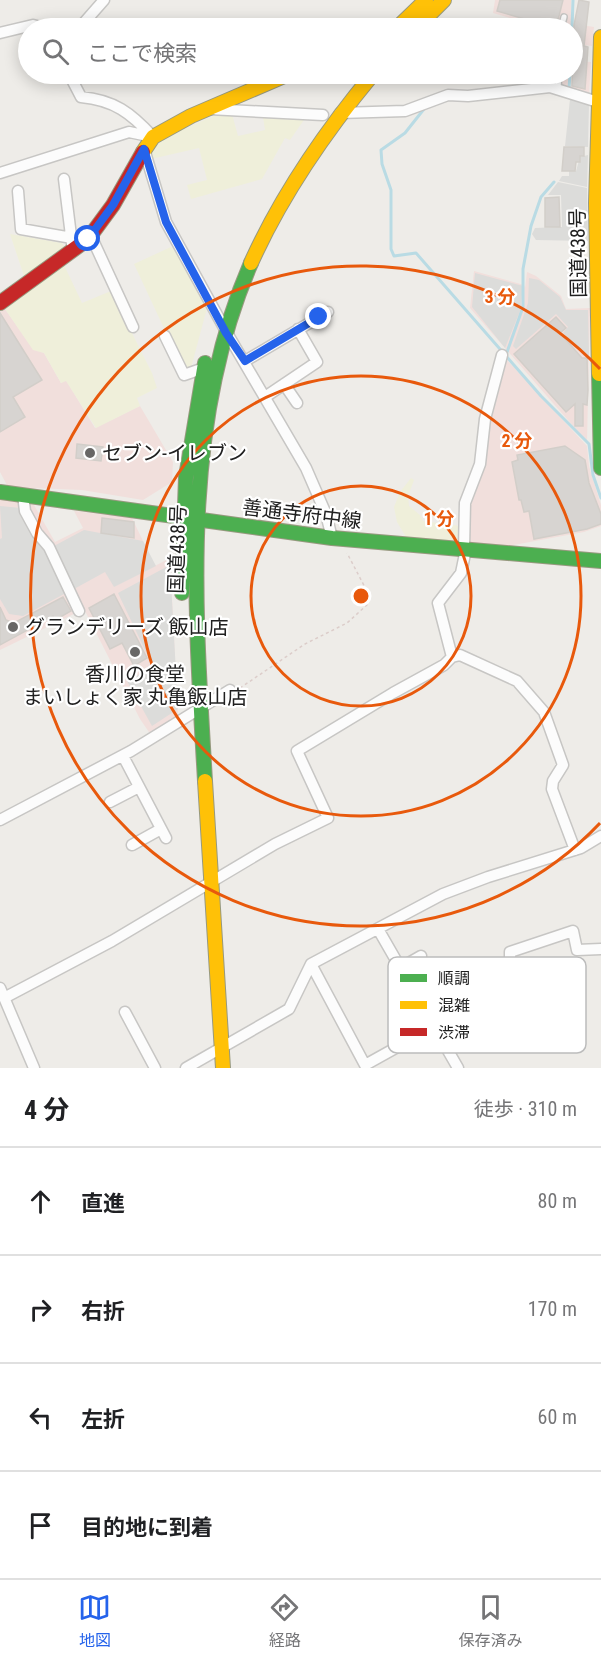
<!DOCTYPE html>
<html lang="ja">
<meta charset="utf-8">
<style>
:root{--surface:#fff;--page:#f6f6f6;--text:#202124;--muted:#757577;--line:#e0e0e0;--accent:#2563eb}
body{margin:0;font-family:"Roboto Condensed","Noto Sans JP",sans-serif;background:var(--page);color:var(--text)}
.stop{position:absolute;width:18px;height:18px;margin:-14px;border:4px solid #2563eb;border-radius:50%;background:#fff}
.stop.end{background:#2563eb;border-color:#fff;box-shadow:0 2px 6px #0008}
.list{margin:0;padding:0;list-style:none}
h2{display:flex;justify-content:space-between;align-items:center;height:78px;margin:0;padding:0 24px;font-size:26px}
h2 small{font-size:20px;font-weight:400;color:var(--muted)}
.list li{display:grid;grid-template-columns:39px 1fr auto;gap:18px;align-items:center;box-sizing:border-box;height:108px;padding:0 24px;border-top:2px solid var(--line)}
.list b{display:block;font-size:22px;white-space:nowrap}
.list em{font-size:20px;font-style:normal;color:var(--muted)}
.icon{flex:none;width:33px;height:33px;fill:none;stroke:currentColor;stroke-width:2;stroke-linecap:round;stroke-linejoin:round}
.map{position:relative;flex:none;width:601px;height:1068px;overflow:hidden}
.search{position:absolute;background:var(--surface);box-shadow:0 3px 15px #0003;left:18px;right:18px;top:18px;height:66px;display:flex;align-items:center;gap:15px;box-sizing:border-box;padding:0 21px;border-radius:33px;color:var(--muted);font-size:22px}
.sheet{height:510px;background:var(--surface)}
nav{display:flex;justify-content:space-around;align-items:center;box-sizing:border-box;height:84px;border-top:2px solid var(--line);background:var(--surface);font-size:16px;color:var(--muted)}
nav a{display:grid;justify-items:center;gap:3px}
nav .on{color:var(--accent)}
.map>svg:first-child{display:block}
</style>
<div class="map">
<svg width="601" height="1068" viewBox="0 0 601 1068">
<rect width="100%" height="100%" fill="#eeece8"/>
<path fill="#f1dfdc" d="M495,0h76v28h-27l-51,-15z
M575,24l19,3 -2,19 -19,-2z
M573,61l18,1 -2,34 -18,-7z
M552,74h17l-1,14 -17,-4z
M474,271l50,14 1,3 2,-16 9,4 25,20 5,13 24,-1 -3,134 -117,-134z
M3,306l30,43 11,4 17,30 5,-3 29,48 45,-22 33,56 -1,20 -29,18 -61,-10 -74,-3 -8,-15v-164z
M507,360l80,86 2,20 12,39v21l-17,6 -76,14 -39,-2 1,-36 16,-49 5,-39z
M0,499l34,6 21,37 28,-14 -9,-17 58,7 23,48 15,-8 8,159 -27,18 -11,-16 -56,-110 -84,41z"/>
<path fill="#dcdcda" d="M570,99l19,6 -1,42 -23,-1z
M588,155l-1,32 -28,-6 3,-5h7v-5h7l4,-14z
M558,182l29,6 1,53 -52,-1 -4,-6 3,-6 27,-1 -1,-32h-13z
M475,273l48,13 -3,25 -15,37 -33,-41z
M529,278l10,2 21,17 6,13h22l1,46h-5l-21,-23 5,-6 -12,-13 -40,35 -3,-3 15,-43z
M0,506l21,2 24,40 21,45 -43,23 -14,-2 -9,-15v-60l2,-1z
M84,530l59,11 13,25 -42,21 -9,-15 -31,17 -20,-43z
M170,565l8,144 -26,17 -25,-45 26,-14 -35,-74z"/>
<path fill="#efefda" d="M218,114h14l6,22 27,-6 -2,-13h43l-16,23 -5,-2 -23,41 -71,20 -4,-14 20,-5 -8,-32 -48,11 -3,-9 20,-14z
M10,234l52,9 5,7 -42,29z
M173,246l34,62 -16,60 -8,1 -49,-105z
M64,265l18,38 29,-12 41,82 5,15 -20,10 3,8 -44,22 -30,-47 -5,2 -17,-30 -11,-3 -30,-44z
M411,478l3,2 -6,16 1,10 11,9 3,6 37,5v19l-51,-3 -12,-20 -3,-15 6,-15z"/>
<g fill="none" stroke-linecap="round" stroke-linejoin="round">
<path stroke="#b9dbe4" stroke-width="3" d="M572,28l1,-28
M569,89l1,-15
M424,109l-19,24 -24,17 1,14 9,26v59l3,7 22,-3 125,143 48,48 4,31 8,23
M506,355l17,-48v-38l8,-43 10,-29 13,-15"/>
</g>
<path fill="#d7d4d1" stroke="#d2cec9" stroke-width="1.5" d="M500,0h63l-7,28 -59,-17z
M579,0l10,2 -5,44 4,1 -3,42 -13,-3 2,-61z
M564,147h20v9h-4v6h-4l-1,9h-13z
M559,197l1,30h-15v-29z
M0,313l42,67 -29,17 12,20 -25,15z
M556,317l10,11 -6,5 22,25h5l1,32 -1,15 -4,-1v22h-8v-22l-9,8 -52,-58z
M77,444l26,3 -2,14 -25,-3z
M565,446l20,14 4,23 12,31v10l-14,5 -53,10 -5,-28 -5,1 -3,-12h-2l-7,-38 6,-2 -1,-5z
M102,518l32,4v16l-33,-5z
M114,594l33,64 -13,8 -12,-23 -12,6 -21,-41z
M63,597l8,14 -16,9 -2,-4 -53,29v-38l6,13 8,3z"/>
<g fill="none" stroke-linecap="round" stroke-linejoin="round">
<g stroke="#c7c6c4" stroke-width="8">
<path id="lane" d="M561,28l3,-11
M558,88l1,-14"/>
</g>
<g stroke="#c7c6c4" stroke-width="13">
<path id="street" d="M68,28l14,-3 22,-25
M0,33l33,-8 11,3
M69,74l12,23c33,3 50,16 72,40
M209,109l114,6
M340,113l65,-2 43,-16 20,1 82,-9 48,15
M144,149l22,73 61,111 79,135 20,46 6,24
M0,173l129,-41 24,5
M64,179l8,65
M18,191l3,38 51,9
M91,236l42,91
M165,336l19,39 20,-7
M245,361l83,-49
M284,384l13,19
M265,397l52,-35 -19,-33
M23,495l2,16 12,22 12,14 30,64
M464,548l1,-45 15,-39 5,-45 17,-64
M452,657l8,-2 57,26 27,31 19,53 -10,16 -1,8 23,61
M123,756l43,82
M110,802l29,-15
M0,820l131,-69 99,-61
M132,845l29,-16
M378,929l80,139
M311,964l54,101 99,-55 58,-29 -12,-23v-6l63,-21 4,19 24,-1
M400,968l21,-12
M0,988l34,80
M416,996l20,-11
M4,998l108,-57 163,-97 53,-26 -31,-67 96,-58 51,-28 8,-8 -14,-54 23,-30 5,-24
M125,1012l30,56
M186,1068l103,-59 22,-45 132,-70 45,-17 93,-29 20,-12"/>
</g>
<g stroke="#97997f" stroke-width="16">
<path id="fast" d="M599,374l2,94
M0,492l332,46 269,23
M182,593l4,-116 19,-114
M205,781c-10,-174 -25,-354 46,-518"/>
</g>
<g stroke="#97997f" stroke-width="16">
<path id="slow" d="M420,24l24,-24
M397,28l29,-28
M143,152l10,-15 38,-21 98,-42
M251,263c31,-69 74,-131 122,-189
M599,374l-3,-171 5,-166
M205,781l18,287"/>
</g>
<g stroke="#97997f" stroke-width="16">
<path id="jam" d="M0,303l88,-64 25,-34 30,-53"/>
</g>
<path stroke="#dccdca" stroke-width="1.5" stroke-dasharray="3 3" stroke-linecap="butt" d="M240,688l65,-44 42,-21 21,-19 1,-9 -22,-42"/>
<use href="#lane" stroke="#fcfcfc" stroke-width="5"/>
<use href="#street" stroke="#fcfcfc" stroke-width="10"/>
<use href="#fast" stroke="#4caf50" stroke-width="14"/>
<use href="#slow" stroke="#ffc107" stroke-width="14"/>
<use href="#jam" stroke="#c62828" stroke-width="14"/>
</g>
<g fill="none" stroke-linecap="round" stroke-linejoin="round">
<path stroke="#2563eb" stroke-width="8" d="M88,239l25,-34 31,-56 22,73 60,111 19,28 74,-44"/>
</g>
<g fill="none" stroke="#e8590c" stroke-width="3">
<circle cx="361" cy="596" r="110"/>
<circle cx="361" cy="596" r="220"/>
<path d="M600 823A330 330 0 1 1 600 369"/>
</g>
<g fill="#686766" stroke="#fff" stroke-width="2">
<circle cx="90" cy="453" r="6"/>
<circle cx="13" cy="627" r="6"/>
<circle cx="135" cy="652" r="6"/>
</g>
<g text-anchor="middle" dominant-baseline="central" stroke-width="4.5" stroke-linejoin="round" paint-order="stroke">
<g font-size="20" fill="#202020" stroke="#fff">
<text transform="translate(578 253) rotate(-91)">国道438号</text>
<text transform="translate(302 514) rotate(7)">善通寺府中線</text>
<text transform="translate(177 549) rotate(-88)">国道438号</text>
</g>
<g font-size="20" fill="#202020" stroke="#fff" text-anchor="start">
<text x="102" y="453">セブン-イレブン</text>
<text x="25" y="627">グランデリーズ 飯山店</text>
<text x="135" y="674" text-anchor="middle">香川の食堂<tspan x="135" dy="23">まいしょく家 丸亀飯山店</tspan></text>
</g>
</g>
<rect x="388" y="957" width="198" height="96" rx="9" fill="#fff" stroke="#bcbcbc" stroke-width="1.5"/>
<rect x="400" y="974" width="27" height="8" fill="#4caf50"/>
<rect x="400" y="1001" width="27" height="8" fill="#ffc107"/>
<rect x="400" y="1028" width="27" height="8" fill="#c62828"/>
<g font-size="16" fill="#202020">
<text x="438" y="984">順調</text>
<text x="438" y="1011">混雑</text>
<text x="438" y="1038">渋滞</text>
</g>
<circle cx="361" cy="596" r="9" fill="#e8590c" stroke="#fff" stroke-width="3"/>
<g font-size="18" text-anchor="middle" font-weight="bold" fill="#e8590c" stroke="#fff" stroke-width="4.5" stroke-linejoin="round" paint-order="stroke">
<text x="500" y="303">3 分</text>
<text x="517" y="447">2 分</text>
<text x="439" y="525">1 分</text>
</g>
</svg>
<div class="stop" style="left:88px;top:239px"></div>
<div class="stop end" style="left:319px;top:317px"></div>
<div class="search"><svg class="icon" aria-label="search" viewBox="0 0 24 24"><circle cx="10" cy="10" r="6"/><path d="M15 15l6 6"/></svg>ここで検索</div>
</div>
<section class="sheet">
<h2>4 分<small>徒歩 · 310 m</small></h2>
<ul class="list">
<li><svg class="icon" aria-label="ahead" viewBox="0 0 24 24"><path d="M12 20V5M6 11l6-6 6 6"/></svg><div><b>直進</b></div><em>80 m</em></li>
<li><svg class="icon" aria-label="right" viewBox="0 0 24 24"><path d="M7 20v-9h11M14 6l5 5-5 5"/></svg><div><b>右折</b></div><em>170 m</em></li>
<li><svg class="icon" aria-label="left" viewBox="0 0 24 24"><path d="M17 20v-9H6M10 6l-5 5 5 5"/></svg><div><b>左折</b></div><em>60 m</em></li>
<li><svg class="icon" aria-label="arrive" viewBox="0 0 24 24"><path d="M6 21V4h12l-3 4 3 4H6"/></svg><div><b>目的地に到着</b></div></li>
</ul>
</section>
<nav>
<a class="on"><svg class="icon" aria-label="map" viewBox="0 0 24 24"><path d="M3 6l6-2 6 2 6-2v14l-6 2-6-2-6 2zM9 4v14M15 6v14"/></svg>地図</a>
<a><svg class="icon" aria-label="directions" viewBox="0 0 24 24"><path d="M12 3l9 9-9 9-9-9zM9 14v-3h6M13 9l2 2-2 2"/></svg>経路</a>
<a><svg class="icon" aria-label="saved" viewBox="0 0 24 24"><path d="M7 4h10v16l-5-4-5 4z"/></svg>保存済み</a>
</nav>
